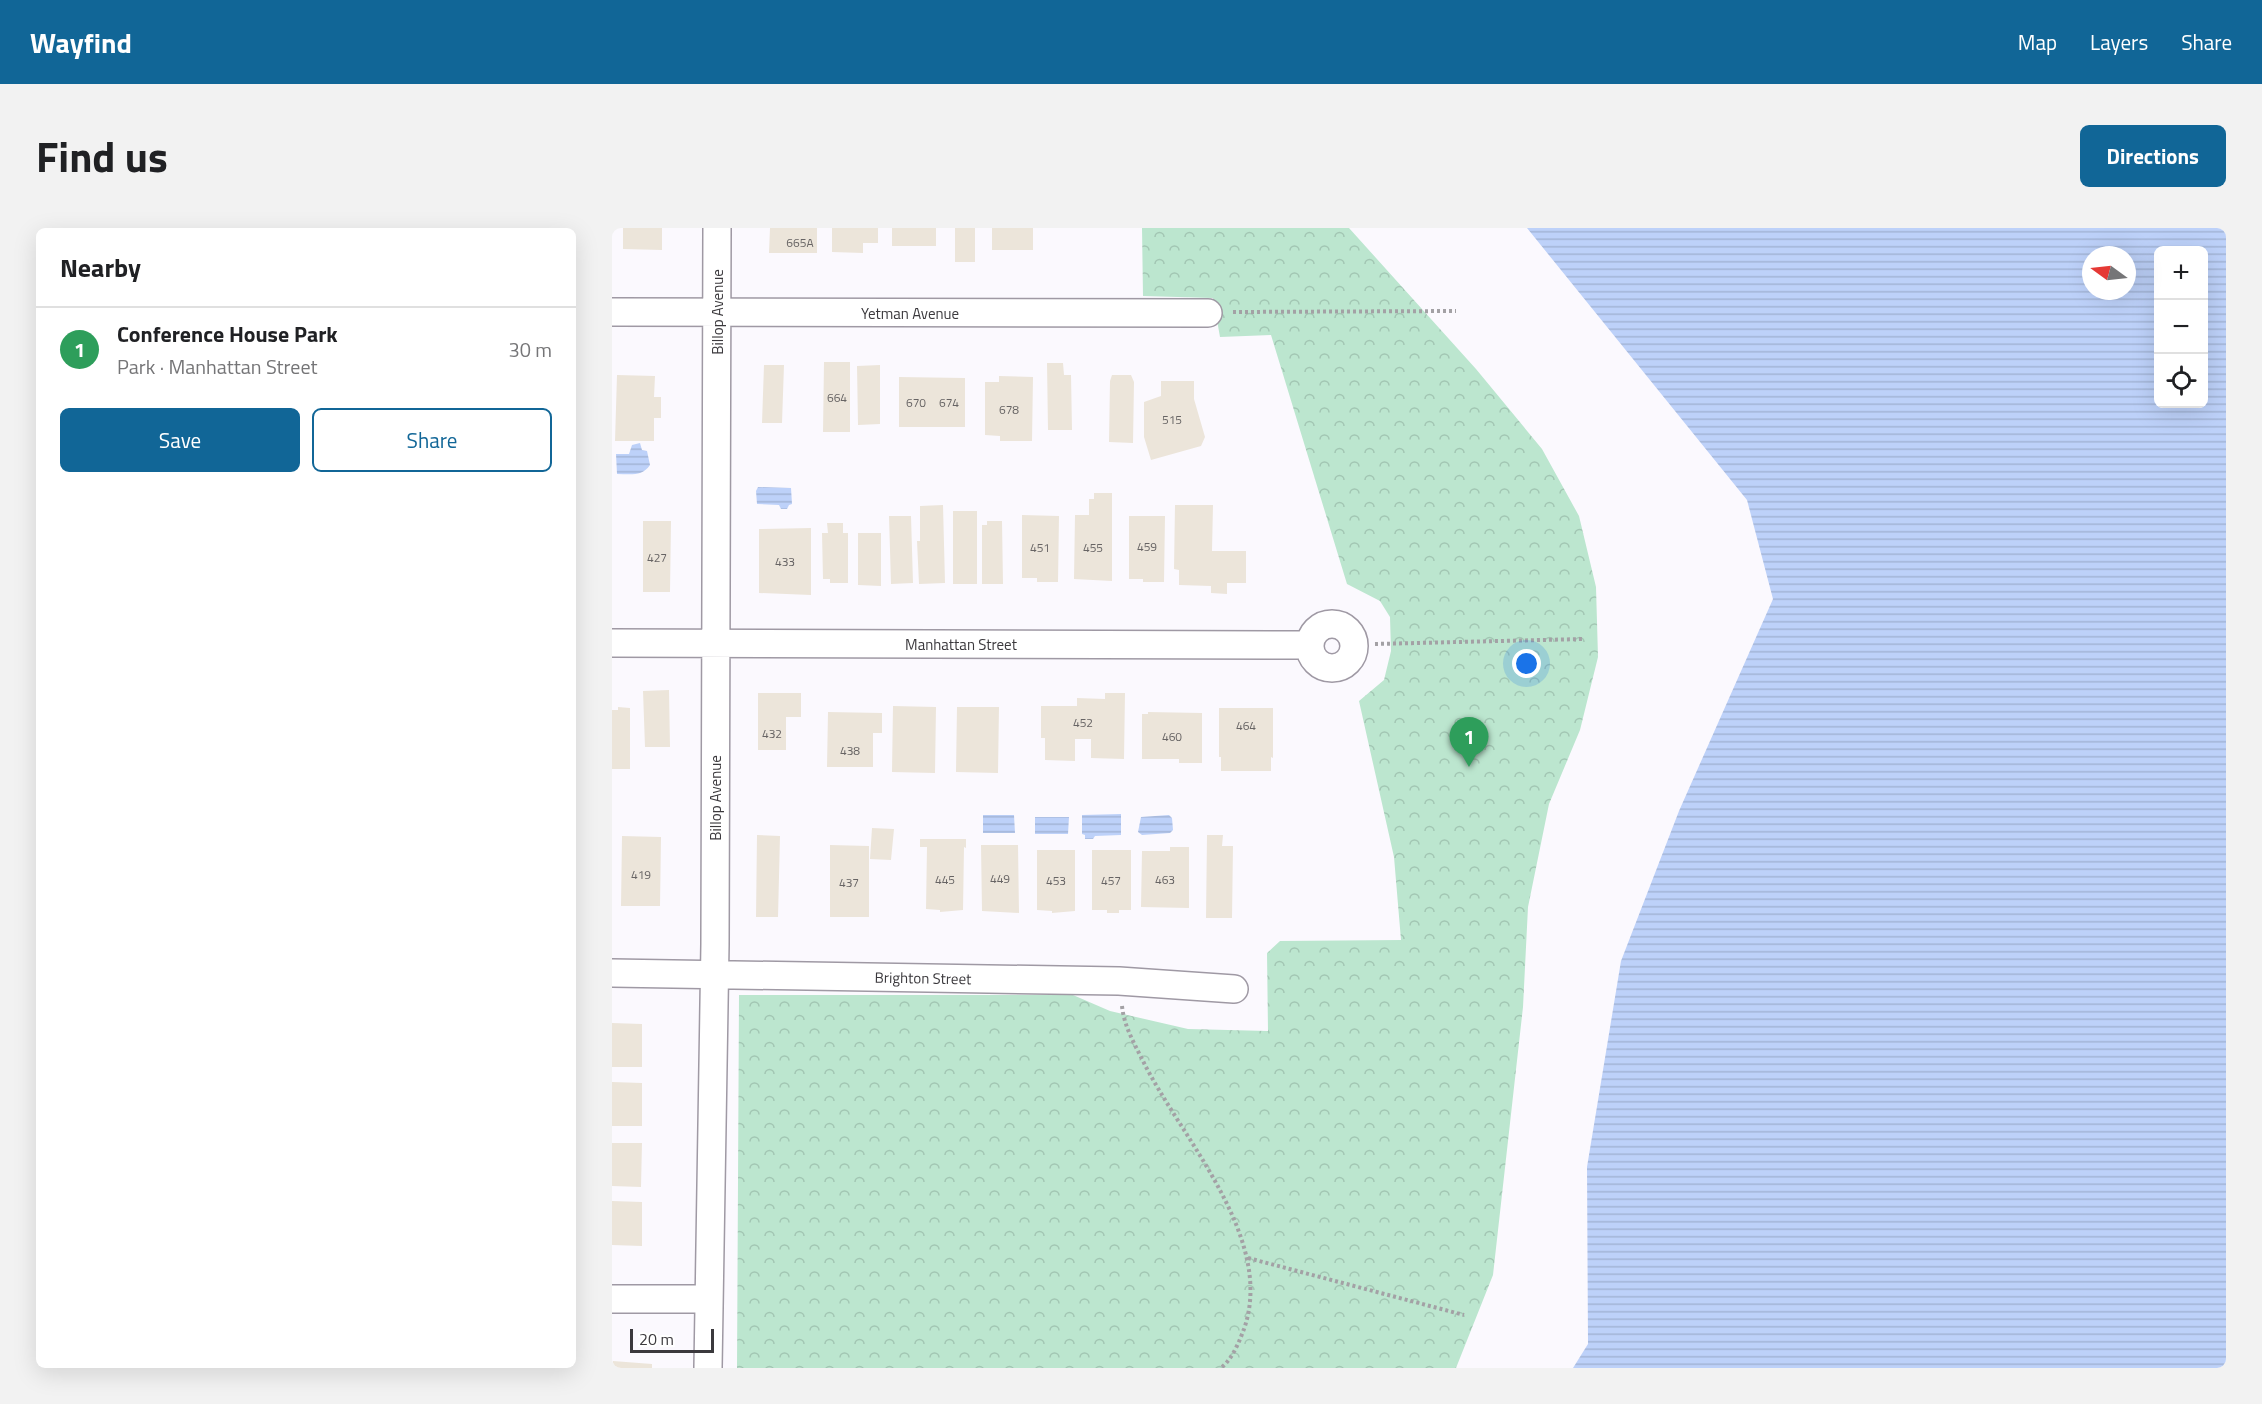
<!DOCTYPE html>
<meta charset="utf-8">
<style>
:root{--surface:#fff;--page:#f2f2f2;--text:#202124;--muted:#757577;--line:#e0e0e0;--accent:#116697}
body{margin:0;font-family:"Titillium Web",sans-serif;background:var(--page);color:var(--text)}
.controls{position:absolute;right:18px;top:18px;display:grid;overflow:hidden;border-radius:9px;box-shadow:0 6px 24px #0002}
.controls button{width:54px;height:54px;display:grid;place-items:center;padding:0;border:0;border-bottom:2px solid var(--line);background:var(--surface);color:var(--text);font:30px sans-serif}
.compass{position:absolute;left:1470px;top:18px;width:54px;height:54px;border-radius:50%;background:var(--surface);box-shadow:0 6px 24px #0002;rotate:285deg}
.scale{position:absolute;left:18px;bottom:15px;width:84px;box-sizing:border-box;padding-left:6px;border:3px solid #3b393d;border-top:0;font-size:16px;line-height:21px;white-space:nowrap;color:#3b393d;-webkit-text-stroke:4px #fff;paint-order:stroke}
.you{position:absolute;left:915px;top:436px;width:21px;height:21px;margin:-15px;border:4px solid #fff;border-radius:50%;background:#1a73e8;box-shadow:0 0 0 9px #1a73e833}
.badge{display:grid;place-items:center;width:39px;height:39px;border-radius:50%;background:var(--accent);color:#fff;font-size:20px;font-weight:700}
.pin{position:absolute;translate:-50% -50px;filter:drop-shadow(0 2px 3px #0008)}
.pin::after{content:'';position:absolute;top:32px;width:21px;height:18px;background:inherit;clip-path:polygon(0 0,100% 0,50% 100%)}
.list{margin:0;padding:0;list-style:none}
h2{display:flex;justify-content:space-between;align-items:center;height:78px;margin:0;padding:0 24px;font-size:26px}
h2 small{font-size:20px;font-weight:400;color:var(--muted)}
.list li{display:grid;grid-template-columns:39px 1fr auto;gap:18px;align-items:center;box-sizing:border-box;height:84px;padding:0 24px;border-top:2px solid var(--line)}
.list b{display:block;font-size:22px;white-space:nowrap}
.list p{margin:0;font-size:20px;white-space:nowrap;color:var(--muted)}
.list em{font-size:20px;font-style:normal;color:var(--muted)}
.actions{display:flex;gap:12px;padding:18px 24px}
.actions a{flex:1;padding:14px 0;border:2px solid var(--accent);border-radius:9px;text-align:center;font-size:21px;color:var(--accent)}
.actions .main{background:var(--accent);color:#fff}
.icon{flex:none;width:33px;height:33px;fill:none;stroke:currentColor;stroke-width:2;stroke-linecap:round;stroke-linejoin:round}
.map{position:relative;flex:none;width:1614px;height:1140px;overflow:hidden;border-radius:9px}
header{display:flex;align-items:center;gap:36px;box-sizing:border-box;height:84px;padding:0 30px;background:var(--accent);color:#fff}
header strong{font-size:28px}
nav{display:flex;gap:33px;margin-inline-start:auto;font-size:21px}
.intro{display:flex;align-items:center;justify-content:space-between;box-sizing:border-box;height:144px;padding:0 36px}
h1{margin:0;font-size:42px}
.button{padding:15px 27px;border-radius:9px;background:var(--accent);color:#fff;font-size:21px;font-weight:700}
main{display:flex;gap:36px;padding:0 36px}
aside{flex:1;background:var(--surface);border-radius:9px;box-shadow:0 6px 24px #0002}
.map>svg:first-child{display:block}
</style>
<header>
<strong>Wayfind</strong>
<nav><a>Map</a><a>Layers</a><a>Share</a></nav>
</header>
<div class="intro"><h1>Find us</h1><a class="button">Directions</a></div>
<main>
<aside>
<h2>Nearby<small></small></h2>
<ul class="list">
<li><span class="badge" style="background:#2e9e5b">1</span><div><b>Conference House Park</b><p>Park · Manhattan Street</p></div><em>30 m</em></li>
</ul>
<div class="actions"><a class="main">Save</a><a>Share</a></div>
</aside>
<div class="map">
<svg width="1614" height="1140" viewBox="0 0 1614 1140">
<defs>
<pattern id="park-crowns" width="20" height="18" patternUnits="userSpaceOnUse" patternTransform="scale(1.5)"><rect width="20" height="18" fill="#bce6cf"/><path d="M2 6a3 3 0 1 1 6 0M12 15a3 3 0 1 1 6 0" fill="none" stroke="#a2c6b3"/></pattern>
<pattern id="water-rules" width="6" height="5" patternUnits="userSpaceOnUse" patternTransform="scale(1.5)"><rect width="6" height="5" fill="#bdd1f9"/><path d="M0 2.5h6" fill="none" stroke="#a3b4d6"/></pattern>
</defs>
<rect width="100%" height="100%" fill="#fbf9fe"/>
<path fill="url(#park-crowns)" d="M530,0h207l127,141 66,80 37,67 17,71 2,70 -18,73 -31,74 -21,103 -5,100 -30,268 -37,93h-719l2,-373h334l37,16 78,18 80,2 -1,-78 13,-12 121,-1 -7,-83 -35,-156 25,-21 7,-29 -1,-34 -10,-16 -33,-17 -76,-249 -51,2 -7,-39 -70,-2z"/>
<path fill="url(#water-rules)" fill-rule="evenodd" d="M915,0h699v1140h-653l15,-24 -1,-177 34,-206 58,-150 94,-212 -26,-99zM1546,22h46v154h-46zM1479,27h36v36h-36z
M28,215l2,7 5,1 3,14c-8,12 -20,9 -33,9l-1,-20h13l3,-9z
M146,259l33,1 1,16 -3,1 -2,4h-6l-2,-4 -22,-1 -1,-13z
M509,586v21l-26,1 -2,3h-8v-4l-3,-1v-19z
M371,587h31l1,18h-32z
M557,587l3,3 1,12 -3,3 -28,2 -4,-3 3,-15z
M423,589h34l-1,17h-33z"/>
<path fill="#ece5da" d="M11,0h39v22l-39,-1z
M158,0h47v25h-48z
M220,0h46v15h-15v10l-31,-1z
M280,0h44v18h-44z
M343,0h20v34h-20z
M380,0h41v22h-41z
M212,134h26v70h-27z
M435,135h16l1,12h7l1,55h-24z
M152,137h20l-2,58h-20z
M268,137v59l-22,1 -1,-59z
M5,147l38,1 -1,21h7v21h-7v23h-39z
M500,147h19l3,7 -1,61 -24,-1 1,-61z
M387,148l34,1 -1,64h-32v-5l-15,-1v-53h14z
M287,149l66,1v49h-66z
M549,153h33v18l11,38 -4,9 -50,14 -7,-23v-35l17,-6z
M482,265h18v88l-38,-2 1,-64h14v-16h5z
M331,277l2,78 -26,1 -2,-43h3v-35z
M563,277h38l-1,46h34v32h-19v11l-16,-1v-7l-32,-1v-15l-5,-1z
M341,283h24v73h-24z
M410,287l37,1 -1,66h-21v-4h-15z
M277,288h22l2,67 -22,1z
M517,288h36l-1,66h-21v-3h-14z
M31,293h28l-1,71h-27z
M375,293h15l1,63h-21v-59h5z
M215,295h16v10h5v50h-18v-4h-7l-1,-46h6z
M199,300v67l-52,-2v-64z
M246,305h23v53l-23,-1z
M57,462l1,57h-25l-2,-56z
M146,465h43v24h-15v33h-28z
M493,465h20l-1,66 -33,-1v-19h-16v22l-30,-1v-22h-4v-32h36v-8l28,1z
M281,478l43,1 -1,66 -43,-1z
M6,479l12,1v61h-18v-59h6z
M345,479h42l-1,66 -42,-1z
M607,480h54v50l-2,-1v14h-50v-14h-2z
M216,484l54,1v20h-9v34h-46z
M536,484l54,1v50h-23v-4h-37v-45h6z
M260,600l22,1 -3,31 -21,-1z
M145,607l23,1 -2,81h-22z
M595,607h16l-1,11h11l-1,72h-26z
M10,608l39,1 -1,69h-39z
M308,611h46v9l-2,-1 -1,63 -23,2v-2l-14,-1 1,-62h-7z
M218,617l39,1v71h-39z
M369,617h37l1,68 -37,-2z
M558,619h19v61l-48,-1 1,-56h28z
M425,622h38v61l-23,2v-2l-15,-1z
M480,622h39v60h-12v3h-12v-3h-15z
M0,795l30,1v43h-30z
M0,854l30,1v43h-30z
M0,915h30l-1,44 -29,-1z
M0,973l30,1v44l-30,-1z
M1,1133l39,3v4h-40z"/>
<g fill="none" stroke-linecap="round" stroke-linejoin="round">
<g stroke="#9f99a4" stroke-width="30">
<path id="street" d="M0,84l596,1
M698 418a22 22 0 1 1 44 0a22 22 0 1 1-44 0Z
M0,415l698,2
M0,745l507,8 115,8
M0,1071h97
M96,1140l7,-424 2,-716"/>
</g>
<path stroke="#a3a1a5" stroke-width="4" stroke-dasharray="3 3" stroke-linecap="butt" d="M621,84l223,-1
M763,416l208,-5
M510,778c2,20 12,37 21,55 38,77 133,177 101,268 -5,13 -11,29 -23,39
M636,1030l216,57"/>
<use href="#street" stroke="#fff" stroke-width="27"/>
</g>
<g text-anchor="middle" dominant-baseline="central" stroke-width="4.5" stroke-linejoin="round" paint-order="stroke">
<g font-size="12" fill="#676464">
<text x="188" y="14">665A</text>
<text x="225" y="169">664</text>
<text x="304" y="174">670</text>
<text x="337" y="174">674</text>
<text x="397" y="181">678</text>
<text x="560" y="191">515</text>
<text x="535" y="318">459</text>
<text x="428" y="319">451</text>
<text x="481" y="319">455</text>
<text x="45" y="329">427</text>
<text x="173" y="333">433</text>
<text x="471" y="494">452</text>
<text x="634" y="497">464</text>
<text x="160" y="505">432</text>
<text x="560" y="508">460</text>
<text x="238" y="522">438</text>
<text x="29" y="646">419</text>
<text x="388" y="650">449</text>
<text x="333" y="651">445</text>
<text x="553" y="651">463</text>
<text x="444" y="652">453</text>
<text x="499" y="652">457</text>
<text x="237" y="654">437</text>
</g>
<g font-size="15" fill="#3b393d" stroke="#fff">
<text transform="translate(105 84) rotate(-90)">Billop Avenue</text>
<text x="298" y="85">Yetman Avenue</text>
<text x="349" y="416">Manhattan Street</text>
<text transform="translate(103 570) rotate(-90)">Billop Avenue</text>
<text transform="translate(311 750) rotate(1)">Brighton Street</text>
</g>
</g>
</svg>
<div class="controls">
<button>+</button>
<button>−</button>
<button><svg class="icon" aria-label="locate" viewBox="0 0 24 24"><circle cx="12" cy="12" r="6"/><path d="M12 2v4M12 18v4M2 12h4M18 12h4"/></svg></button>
</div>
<svg class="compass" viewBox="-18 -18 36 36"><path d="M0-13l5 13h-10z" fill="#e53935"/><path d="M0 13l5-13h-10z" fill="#757577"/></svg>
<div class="scale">20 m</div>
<div class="you"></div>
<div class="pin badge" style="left:857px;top:539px;background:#2e9e5b">1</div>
</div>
</main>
